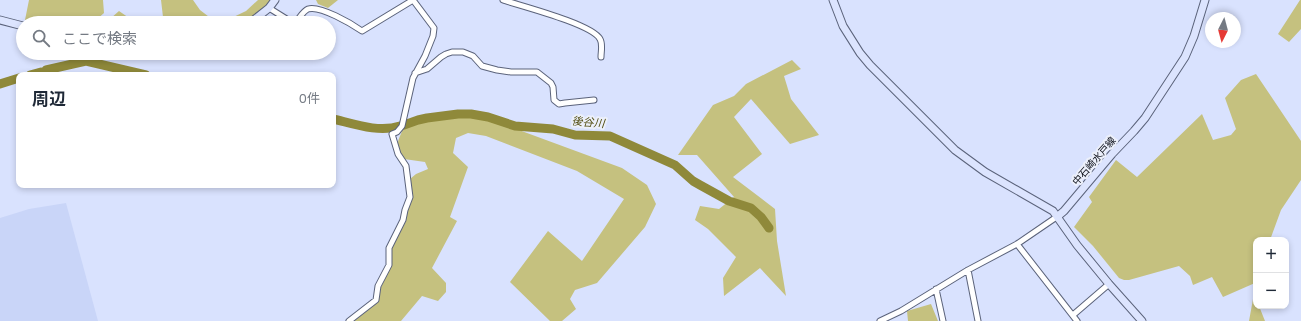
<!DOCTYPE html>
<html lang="ja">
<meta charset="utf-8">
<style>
:root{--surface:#fff;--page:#f2f2f3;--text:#1f2937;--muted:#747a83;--line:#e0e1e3}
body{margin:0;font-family:Poppins,"Noto Sans JP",sans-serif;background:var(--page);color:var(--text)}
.controls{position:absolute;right:12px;bottom:12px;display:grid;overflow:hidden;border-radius:8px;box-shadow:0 2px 6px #0003}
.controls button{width:36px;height:36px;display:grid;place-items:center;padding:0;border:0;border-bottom:1px solid var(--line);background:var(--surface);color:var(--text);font:20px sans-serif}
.compass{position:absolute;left:1205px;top:12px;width:36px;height:36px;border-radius:50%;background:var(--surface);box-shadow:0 2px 6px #0003;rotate:186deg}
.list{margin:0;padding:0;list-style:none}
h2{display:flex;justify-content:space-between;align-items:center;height:52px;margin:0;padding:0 16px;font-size:17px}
h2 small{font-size:13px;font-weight:400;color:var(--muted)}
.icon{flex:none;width:22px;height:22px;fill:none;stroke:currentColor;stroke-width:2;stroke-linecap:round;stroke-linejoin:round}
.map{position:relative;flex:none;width:1301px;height:321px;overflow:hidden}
.search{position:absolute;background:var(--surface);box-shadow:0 2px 6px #0003;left:16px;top:16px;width:320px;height:44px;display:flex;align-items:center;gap:10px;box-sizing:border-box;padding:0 14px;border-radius:22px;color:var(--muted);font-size:15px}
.panel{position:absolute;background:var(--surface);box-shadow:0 2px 6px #0003;left:16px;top:72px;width:320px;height:116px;border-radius:8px}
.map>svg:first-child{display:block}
</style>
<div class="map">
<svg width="1301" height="321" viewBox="0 0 1301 321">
<rect width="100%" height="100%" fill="#d9e2fe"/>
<path fill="#c9d5f8" d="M66,203l32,118h-98v-103l29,-9z"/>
<path fill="#c5c17f" d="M29,0h74l1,13 -8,7 -2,3h-60l-9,-3z
M161,0h32l7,10 17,13h-67l13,-6z
M258,0h12c-5,8 -16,20 -26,23 -7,2 -16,0 -23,0l25,-12z
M316,0h22l-10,8 -10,-4z
M1300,0h1v29l-12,13 -11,-8z
M119,11l13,9 12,3h-34v-4z
M70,53h41l-12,9 -23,-3z
M792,60l9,9 -17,7 7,23 28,36 -29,9 -39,-45 -17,18 28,37 -29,23 42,32 2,32 9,55 -26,-28 -36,28 -1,-18 13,-21 -28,-28 -13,-9 5,-14 19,3 15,-12 -37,-42h-19l35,-50 21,-9 12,-12z
M1256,74l45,67v39l-20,30 -11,30h-14l-1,43 -32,14 -11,-20 -19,8 -3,-9 -11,-10 -50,14h-5l-5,-2 -26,-32 -19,-19 18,-25 -3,-5 27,-37 21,17 65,-63 11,26 18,-5 5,-6 -11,-31 16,-18z
M463,115l18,1 141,52 25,17 9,19 -11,23 -48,56 -22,7 -5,9 6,10 -14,12h-12l-40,-39 38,-51 34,30 42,-62 -47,-28 -91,-35 -18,-3 -12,5 -3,15 15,14 -18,50 7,4 -25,47 14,15v9l-8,9 -16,-5 -21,25h-47l24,-19 3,-15 10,-22v-16l15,-28 1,-9 5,-15 -2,-18 6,-5 12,-5 -3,-7 -21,-3c-10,-17 -6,-16 0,-33l14,-5 28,-3z
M1253,299l3,3v4h3l6,15h-16z
M931,304l7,17h-30l-1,-10z"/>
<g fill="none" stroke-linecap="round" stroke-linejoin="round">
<path stroke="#8f893a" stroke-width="9" d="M46,70l40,-9 60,14
M30,75l11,-3
M0,84l19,-6
M333,119c21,5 46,14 67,7
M404,125l14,-5 9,-2 31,-4h13l17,3 27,9 38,3 22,6 35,1 65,29 18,16 7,4 29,16 22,7 10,9 8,11"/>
<g stroke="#5b637b" stroke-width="7">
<path id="street" d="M503,0c18,6 89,24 97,39 3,5 1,12 1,18
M269,8l24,15
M295,23c4,-4 8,-12 13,-14 12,-4 44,15 54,22l51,-31
M415,73l12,-4 14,-12 5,-3 6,-2h11l10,4 9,10 15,4 14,2h26l14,11 2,4 1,13 5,4 6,-1 29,-3
M1017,244l60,77
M968,270l10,51
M936,289l7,32
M1073,315l36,-31
M349,321l27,-21 2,-14 11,-21v-17l14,-28 2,-10 5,-13 -4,-31 -8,-12 -6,-20 5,-2 5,-6 11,-48 12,-22 8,-20 1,-8 -21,-28
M880,321l21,-10 67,-41 49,-26 41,-28"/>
</g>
<g stroke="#5b637b" stroke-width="9">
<path id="secondary" d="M833,0l10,26 17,27 10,12 85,85 30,22 68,39 24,34 32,39 33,37
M0,20l23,6
M250,23l19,-15 6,-8
M1058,216l6,-5 48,-57 22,-23 11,-13 40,-61 9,-21 11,-36"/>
</g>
<use href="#street" stroke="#fff" stroke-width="5"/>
<use href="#secondary" stroke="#dce4fe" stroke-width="7"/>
</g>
<g text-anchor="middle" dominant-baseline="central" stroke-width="4" stroke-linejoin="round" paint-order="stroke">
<g font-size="10" fill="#0d1019" stroke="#ecf0fb">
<text transform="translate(1094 161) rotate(-49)">中石崎水戸線</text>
</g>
<g font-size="11" font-style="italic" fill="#524d11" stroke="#ecf0fb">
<text transform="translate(588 122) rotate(5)">後谷川</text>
</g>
</g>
</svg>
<div class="controls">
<button>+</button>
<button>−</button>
</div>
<svg class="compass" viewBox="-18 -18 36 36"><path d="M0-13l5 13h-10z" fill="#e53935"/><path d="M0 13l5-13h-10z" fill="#747a83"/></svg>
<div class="search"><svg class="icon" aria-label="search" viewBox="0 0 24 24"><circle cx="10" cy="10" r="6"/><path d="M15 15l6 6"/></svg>ここで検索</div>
<section class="panel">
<h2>周辺<small>0件</small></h2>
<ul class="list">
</ul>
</section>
</div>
